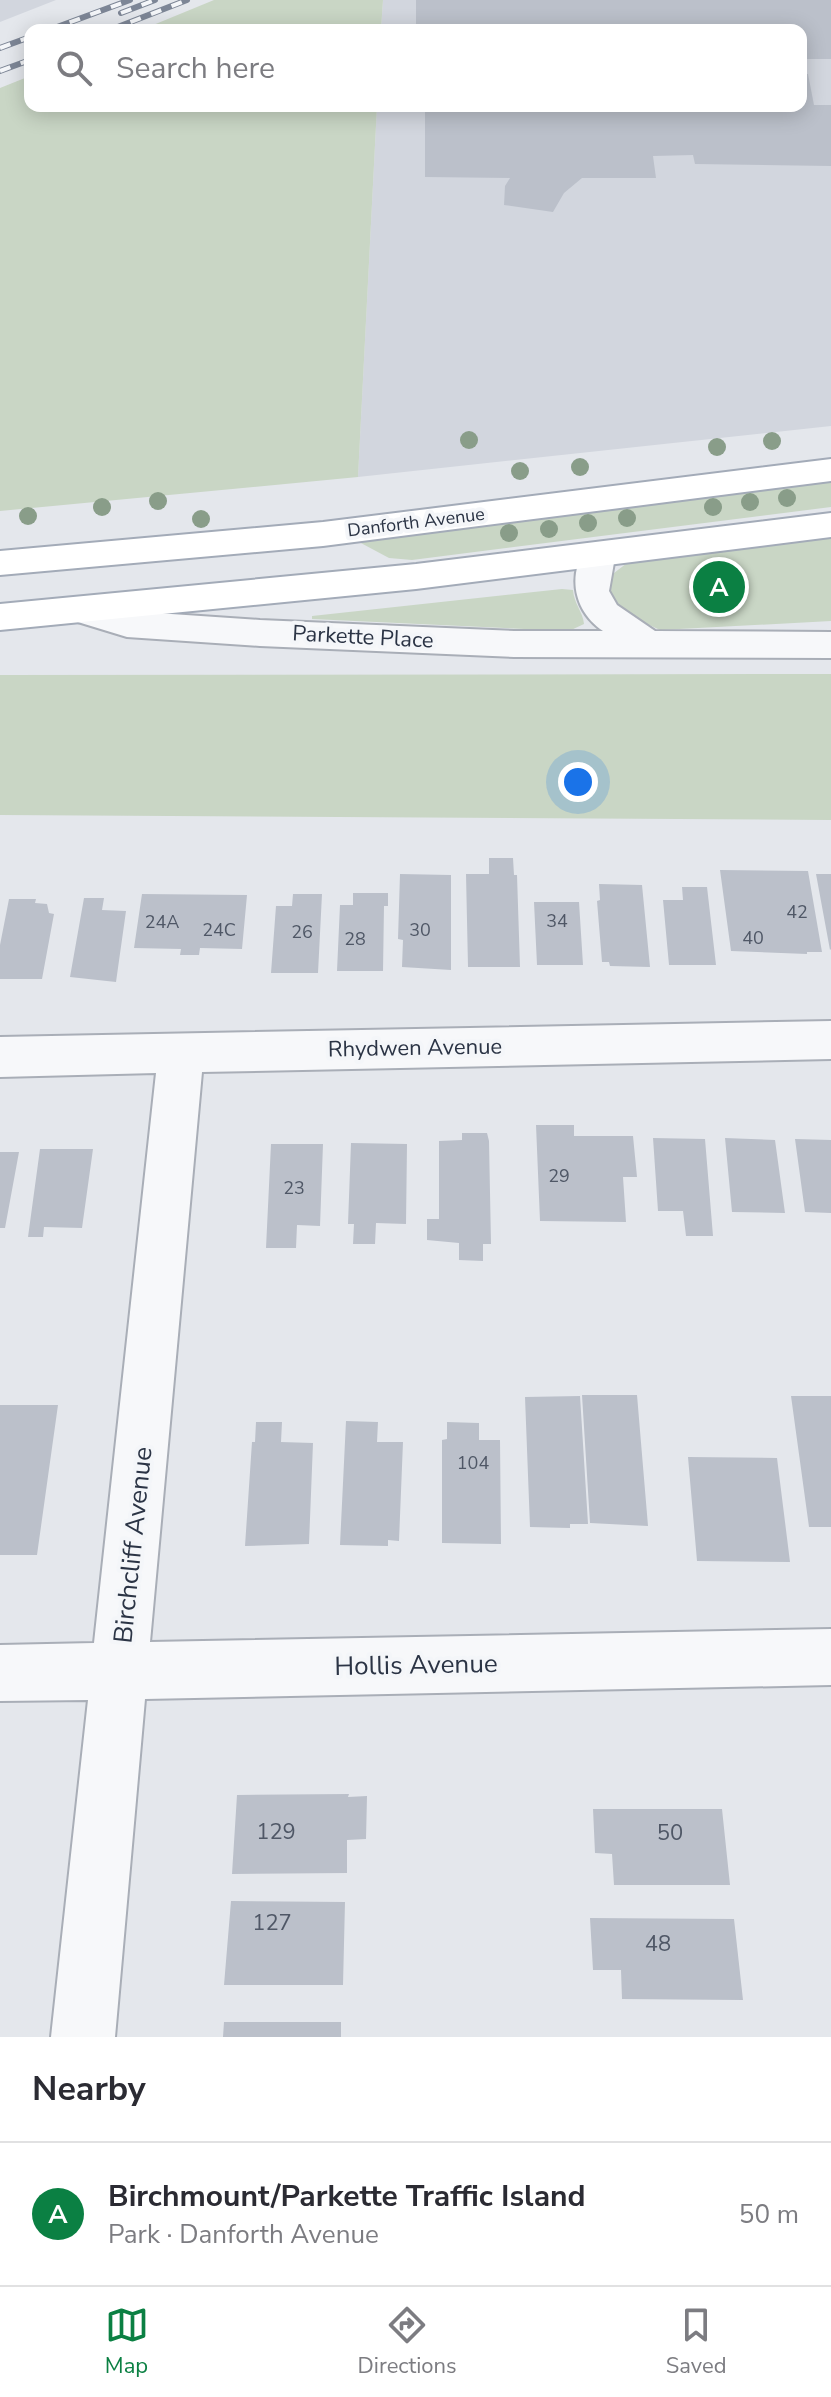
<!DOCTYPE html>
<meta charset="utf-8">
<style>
:root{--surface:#fff;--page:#f2f2f3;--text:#2b2b33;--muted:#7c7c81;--line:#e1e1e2;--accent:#0b8043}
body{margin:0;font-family:"Nunito Sans",sans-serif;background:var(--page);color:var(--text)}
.you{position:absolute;left:578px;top:782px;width:28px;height:28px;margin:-20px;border:6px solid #fff;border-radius:50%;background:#1a73e8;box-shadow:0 0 0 12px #1a73e833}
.badge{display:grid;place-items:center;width:52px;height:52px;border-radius:50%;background:var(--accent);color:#fff;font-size:26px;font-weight:700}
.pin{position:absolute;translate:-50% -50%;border:4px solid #fff;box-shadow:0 2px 8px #0006}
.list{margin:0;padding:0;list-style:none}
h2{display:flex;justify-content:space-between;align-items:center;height:104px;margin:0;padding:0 32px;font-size:34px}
h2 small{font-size:26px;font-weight:400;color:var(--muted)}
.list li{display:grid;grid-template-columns:52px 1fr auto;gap:24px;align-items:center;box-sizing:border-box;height:144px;padding:0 32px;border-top:2px solid var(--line)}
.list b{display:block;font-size:30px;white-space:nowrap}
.list p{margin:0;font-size:26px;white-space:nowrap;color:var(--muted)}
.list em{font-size:26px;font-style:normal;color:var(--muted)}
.icon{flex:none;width:44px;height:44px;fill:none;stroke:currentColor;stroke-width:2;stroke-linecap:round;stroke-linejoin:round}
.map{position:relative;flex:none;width:831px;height:2037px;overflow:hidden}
.search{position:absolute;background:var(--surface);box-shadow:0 4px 20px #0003;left:24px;right:24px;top:24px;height:88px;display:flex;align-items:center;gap:20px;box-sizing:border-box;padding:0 28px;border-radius:16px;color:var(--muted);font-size:30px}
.sheet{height:248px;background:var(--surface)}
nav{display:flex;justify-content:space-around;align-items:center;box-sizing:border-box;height:112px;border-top:2px solid var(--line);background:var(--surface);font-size:22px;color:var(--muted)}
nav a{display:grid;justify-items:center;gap:4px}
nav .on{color:var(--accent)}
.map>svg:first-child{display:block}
</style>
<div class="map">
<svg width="831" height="2037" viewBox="0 0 831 2037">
<rect width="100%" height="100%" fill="#e4e7ec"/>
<path fill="#d2d6de" d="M0,0h56l-56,22z
M383,0h448v426l-473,51 19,-371h424v-76h-420z"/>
<path fill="#c9d6c5" d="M214,0h169l-2,30h-240z
M30,76v30h347l-19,371 -358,34v-423z
M831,481v26l-419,53 -23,-2 -30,-16z
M831,537v84l-171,9 -34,-16 -17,-20 -4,-14 22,-17z
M562,589l11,1c1,14 10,22 11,34l-15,7 -257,-12v-3z
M831,674v146l-831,-5v-140z"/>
<path fill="#bbc0ca" d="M416,0h415v59h-30v-29h-385z
M802,64l3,10h3l6,31h17v61l-136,-2 -2,-9 -40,1 3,22h-74l-18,15 -11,19 -49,-7 1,-19 5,-8 -85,-1v-71h376z
M489,858h24l1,17h3l3,92h-52l-2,-93h23z
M720,870l88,1 14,81h-15v2l-76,-3z
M400,874l51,1v95l-49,-3 1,-27 -5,-1z
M816,874h15v75l-1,1z
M599,884l43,1 8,82 -40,-1 -1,-4h-7l-5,-61 3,-1z
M682,887h25l9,78h-47l-6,-65h20z
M353,893h35v13h-4l-1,65h-46l3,-66h13z
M142,894l105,1 -5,54 -42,-1 -1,7h-19l1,-6 -47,-1z
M293,894h29l-4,79h-47l5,-67h16z
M84,898h20l-2,12 24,1 -10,71 -46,-5z
M9,899h27l-1,4 12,1 2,9 5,1 -12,65h-42v-34z
M534,902h45l4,63h-46z
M536,1125h38v11h59l4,41h-14l3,45 -86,-1z
M462,1133h25l2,8 2,103h-8v17l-24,-1v-17l-32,-3v-21h12v-78l23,-1z
M653,1138l52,1 8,97h-27l-3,-25h-25z
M725,1138l50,2 10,73 -53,-1z
M795,1139l36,1v73l-26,-1z
M351,1143l56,1 -1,80 -30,-1 -1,21h-22l1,-20h-6z
M271,1144h52l-3,82 -23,-1 -1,23h-30z
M40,1149h53l-11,79 -38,-1 -1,10h-15z
M0,1152h19l-14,76h-5z
M582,1395h55l11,131 -58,-3z
M580,1396l8,128h-18v4l-40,-1 -5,-130z
M791,1396h40v131h-22z
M0,1405h58l-21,150h-37z
M346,1421l32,1 -1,20h26l-4,99 -11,-1v6l-48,-1z
M256,1422h26l-1,20 32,1 -4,101 -64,2 7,-104h3z
M447,1422l32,1v17h21l1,104 -59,-1v-103l5,-1z
M688,1457l89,1 13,104 -93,-1z
M349,1794l-1,3 19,-1 -1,43 -19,1v33l-115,1 5,-79z
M593,1809h129l8,76h-116l-2,-31 -17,-1z
M231,1901l114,1 -2,83h-119z
M590,1918l144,1 9,81 -121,-1 -1,-29h-28z
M224,2022h117v15h-118z"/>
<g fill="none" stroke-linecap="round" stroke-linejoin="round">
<g stroke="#a9aeb7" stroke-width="4">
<path id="minor" d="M597,545l12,4 6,8 -6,34 8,14 38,26 176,1v26l-317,-1 -254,-11 -133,-9 -59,-18 -5,-9 5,-9 13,-4 46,14 133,9 254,11h89c-28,-19 -36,-53 -18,-82z
M831,1021v38l-629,13 -52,570 681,-13v56l-686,14 -30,338h-64l37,-337 -88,1v-56l94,-2 62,-570 -156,4v-40z"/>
</g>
<g stroke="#a3abb8" stroke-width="4">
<path id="major" d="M831,459v22l-508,65 -323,29v-24l323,-29z
M831,513v24l-415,52 -416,41v-26l416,-40z"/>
</g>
<use href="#minor" fill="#f7f8fa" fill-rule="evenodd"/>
<use href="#major" fill="#fff" fill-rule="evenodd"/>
<g stroke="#7d8696" stroke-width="6">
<path id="rail" d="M121,13l34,-13
M49,30l81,-30
M110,30l77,-30
M0,48l30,-11
M0,71l30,-11"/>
</g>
<use href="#rail" stroke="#f4f6f9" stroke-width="4" stroke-dasharray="11" stroke-linecap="butt"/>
</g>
<g fill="#899d89">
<circle cx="469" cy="440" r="9"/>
<circle cx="772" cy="441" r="9"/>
<circle cx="717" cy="447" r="9"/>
<circle cx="580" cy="467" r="9"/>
<circle cx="520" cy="471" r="9"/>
<circle cx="787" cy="498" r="9"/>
<circle cx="158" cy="501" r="9"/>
<circle cx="750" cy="502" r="9"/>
<circle cx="102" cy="507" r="9"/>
<circle cx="713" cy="507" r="9"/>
<circle cx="28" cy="516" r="9"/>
<circle cx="627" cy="518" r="9"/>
<circle cx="201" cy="519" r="9"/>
<circle cx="588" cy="523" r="9"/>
<circle cx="549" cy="529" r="9"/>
<circle cx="509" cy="533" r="9"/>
</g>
<g text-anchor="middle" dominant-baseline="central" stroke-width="8" stroke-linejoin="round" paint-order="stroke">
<g font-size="18" fill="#2b3445" stroke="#f4f6f9">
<text transform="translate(416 522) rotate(-7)">Danforth Avenue</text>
</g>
<g font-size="18" fill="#4f5766">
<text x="797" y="912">42</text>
<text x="557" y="921">34</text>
<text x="162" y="922">24A</text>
<text x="219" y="930">24C</text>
<text x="420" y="930">30</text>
<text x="302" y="932">26</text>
<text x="753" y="938">40</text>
<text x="355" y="939">28</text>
<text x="559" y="1176">29</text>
<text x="294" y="1188">23</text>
<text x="473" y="1463">104</text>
</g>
<g font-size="22" fill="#2b3445" stroke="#f4f6f9">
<text transform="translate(363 637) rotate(3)">Parkette Place</text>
<text transform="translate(415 1048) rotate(-1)">Rhydwen Avenue</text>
</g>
<g font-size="22" fill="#4f5766">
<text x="276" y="1832">129</text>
<text x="670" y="1833">50</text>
<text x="272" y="1923">127</text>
<text x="658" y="1944">48</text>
</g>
<g font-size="26" fill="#2b3445" stroke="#f4f6f9">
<text transform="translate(133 1545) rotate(-84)">Birchcliff Avenue</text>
<text transform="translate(416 1665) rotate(-1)">Hollis Avenue</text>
</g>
</g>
</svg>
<div class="you"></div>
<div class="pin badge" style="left:719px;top:587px">A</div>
<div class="search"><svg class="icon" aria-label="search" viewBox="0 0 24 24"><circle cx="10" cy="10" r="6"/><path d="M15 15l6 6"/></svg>Search here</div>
</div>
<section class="sheet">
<h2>Nearby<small></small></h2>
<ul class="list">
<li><span class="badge">A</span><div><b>Birchmount/Parkette Traffic Island</b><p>Park · Danforth Avenue</p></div><em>50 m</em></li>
</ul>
</section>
<nav>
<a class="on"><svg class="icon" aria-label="map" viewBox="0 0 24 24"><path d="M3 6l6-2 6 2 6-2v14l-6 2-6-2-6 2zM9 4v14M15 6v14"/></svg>Map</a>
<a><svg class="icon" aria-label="directions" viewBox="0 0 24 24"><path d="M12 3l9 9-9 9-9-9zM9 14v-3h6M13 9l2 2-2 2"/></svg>Directions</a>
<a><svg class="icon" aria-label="saved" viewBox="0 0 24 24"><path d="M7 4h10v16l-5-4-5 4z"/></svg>Saved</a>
</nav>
